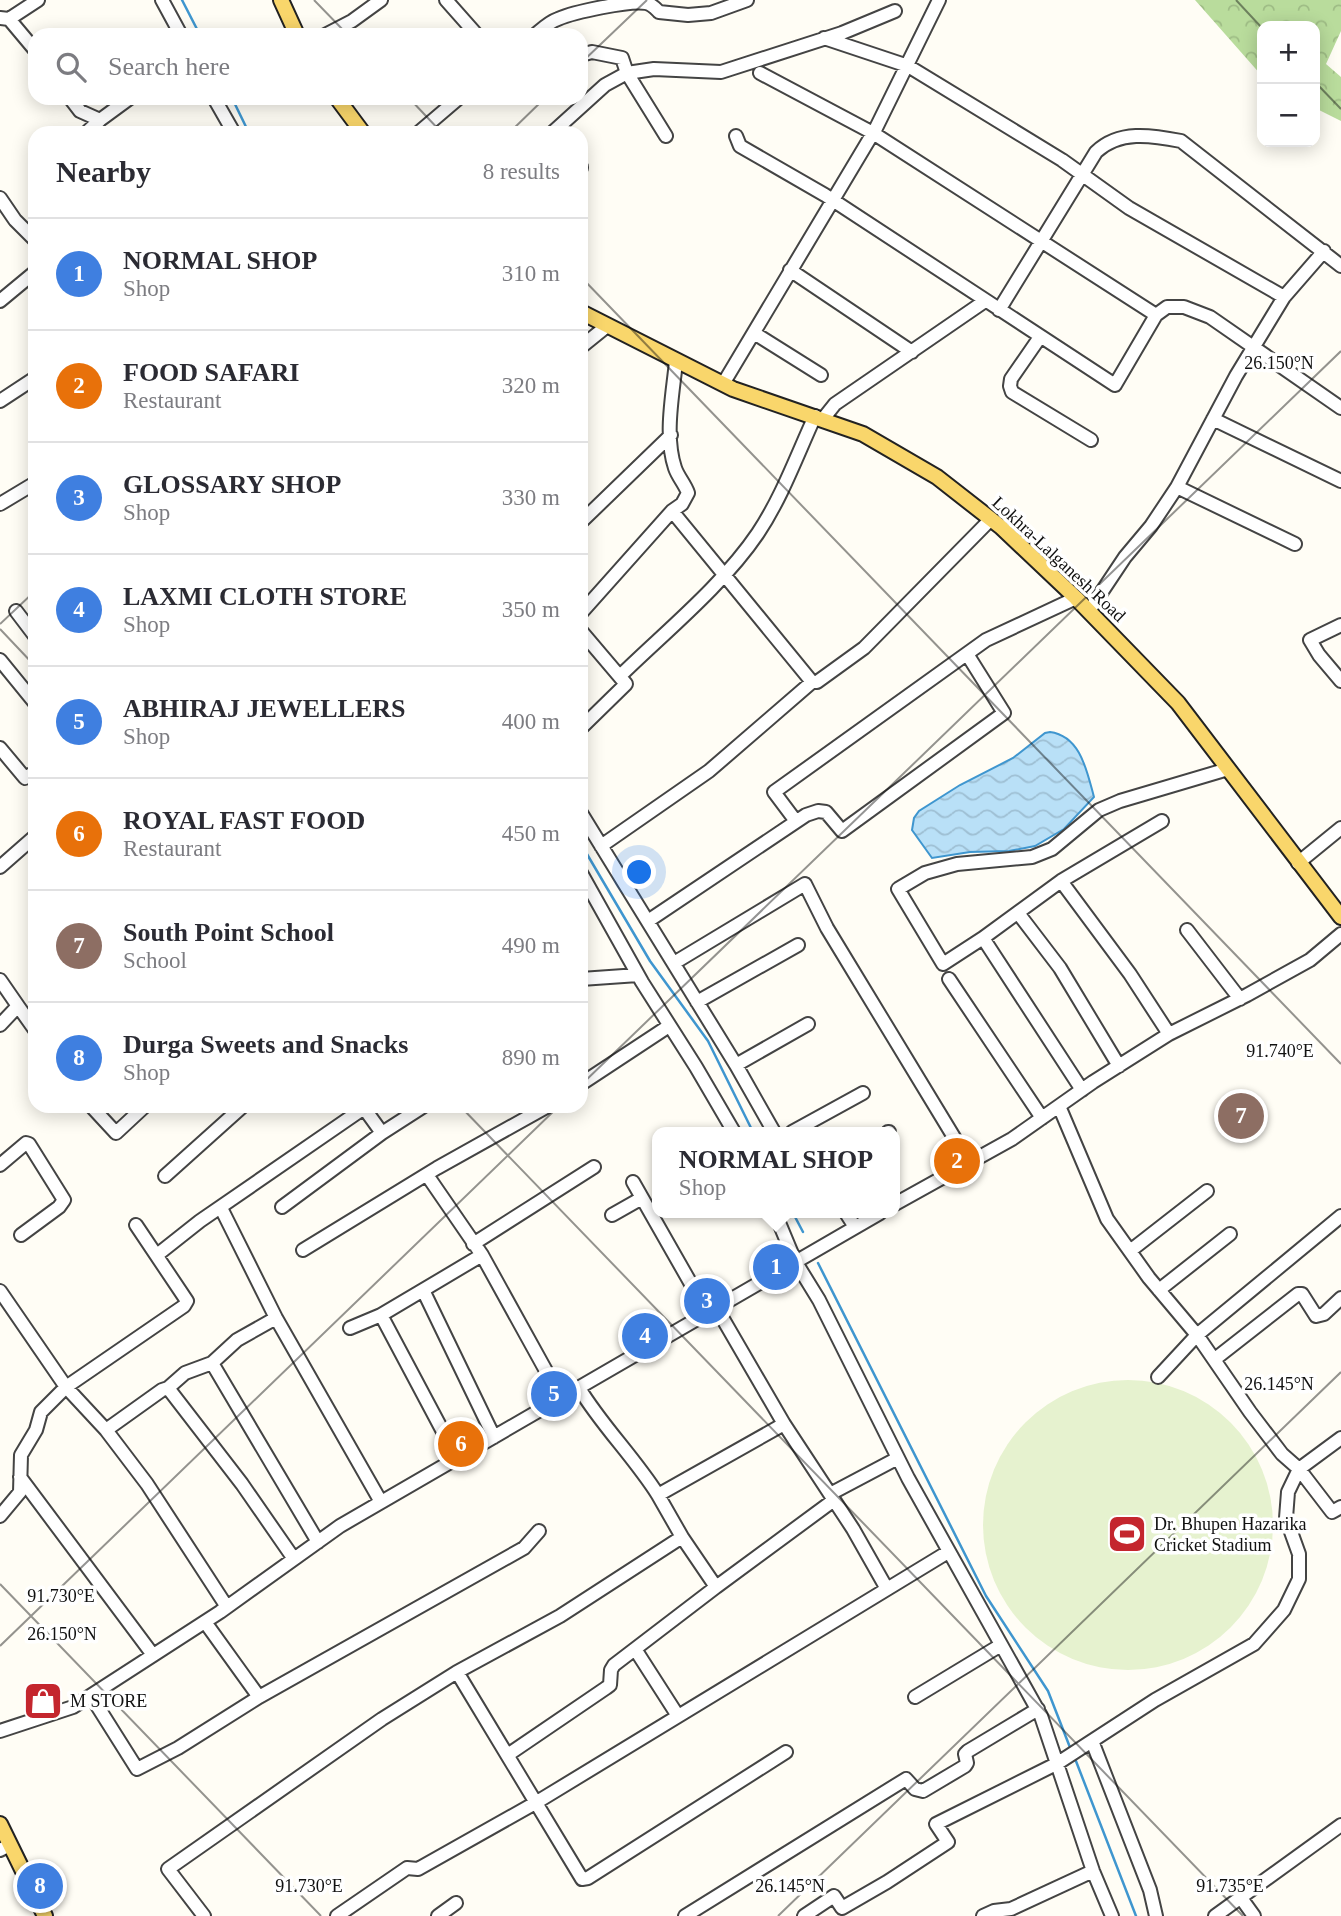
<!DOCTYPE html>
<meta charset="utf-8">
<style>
:root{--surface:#fff;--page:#f2f2f3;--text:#2b2b33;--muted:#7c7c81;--line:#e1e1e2;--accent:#db2777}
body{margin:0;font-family:"Times New Roman",serif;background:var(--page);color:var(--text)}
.controls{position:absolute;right:21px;top:21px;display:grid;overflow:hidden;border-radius:14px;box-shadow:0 4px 18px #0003}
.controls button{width:63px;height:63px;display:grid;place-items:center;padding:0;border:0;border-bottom:2px solid var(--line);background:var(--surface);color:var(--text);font:35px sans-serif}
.you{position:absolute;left:640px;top:873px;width:24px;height:24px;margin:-18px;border:5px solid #fff;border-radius:50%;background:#1a73e8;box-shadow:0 0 0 10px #1a73e833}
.badge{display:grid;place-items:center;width:46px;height:46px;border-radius:50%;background:var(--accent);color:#fff;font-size:23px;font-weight:700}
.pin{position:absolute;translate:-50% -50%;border:4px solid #fff;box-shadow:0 2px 7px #0006}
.popup{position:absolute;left:652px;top:1127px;width:248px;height:91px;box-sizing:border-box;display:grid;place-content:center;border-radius:14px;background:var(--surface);filter:drop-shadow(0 2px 5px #0005);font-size:23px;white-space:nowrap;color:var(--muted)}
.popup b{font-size:26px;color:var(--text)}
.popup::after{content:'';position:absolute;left:50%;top:100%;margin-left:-14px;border:14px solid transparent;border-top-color:var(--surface)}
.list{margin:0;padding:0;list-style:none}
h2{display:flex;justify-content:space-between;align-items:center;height:91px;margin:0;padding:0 28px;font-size:30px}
h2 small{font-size:23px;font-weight:400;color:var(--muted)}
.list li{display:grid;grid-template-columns:46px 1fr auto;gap:21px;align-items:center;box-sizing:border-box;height:112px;padding:0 28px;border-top:2px solid var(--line)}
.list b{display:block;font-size:26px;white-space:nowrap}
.list p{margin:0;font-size:23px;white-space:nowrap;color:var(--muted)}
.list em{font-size:23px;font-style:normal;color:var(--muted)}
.icon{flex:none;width:38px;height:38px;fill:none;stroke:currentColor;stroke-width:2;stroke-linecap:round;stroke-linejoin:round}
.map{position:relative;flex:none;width:1341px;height:1916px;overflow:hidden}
.search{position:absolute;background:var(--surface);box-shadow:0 4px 18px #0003;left:28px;top:28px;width:560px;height:77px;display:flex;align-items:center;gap:18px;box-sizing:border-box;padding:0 24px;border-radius:21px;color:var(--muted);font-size:26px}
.panel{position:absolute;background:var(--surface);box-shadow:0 4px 18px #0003;left:28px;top:126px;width:560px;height:987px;border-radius:21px}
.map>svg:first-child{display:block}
</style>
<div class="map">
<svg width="1341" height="1916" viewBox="0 0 1341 1916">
<defs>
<pattern id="forest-crowns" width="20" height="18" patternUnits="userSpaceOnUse" patternTransform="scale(1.75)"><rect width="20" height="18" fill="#b9dc9c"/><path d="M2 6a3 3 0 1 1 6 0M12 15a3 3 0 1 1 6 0" fill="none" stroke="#9ebc85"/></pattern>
<pattern id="water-waves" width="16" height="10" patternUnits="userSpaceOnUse" patternTransform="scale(1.75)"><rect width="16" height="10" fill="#b9e0f7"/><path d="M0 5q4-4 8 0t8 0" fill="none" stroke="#9ebfd3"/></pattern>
</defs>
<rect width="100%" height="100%" fill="#fffdf5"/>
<path fill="url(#forest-crowns)" d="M1195,0h146v31l-15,33 15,13v44l-26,-13v-82h-53v50z"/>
<path fill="#e6f2cf" d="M983 1525a145 145 0 1 1 290 0a145 145 0 1 1-290 0Z"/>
<path fill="url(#water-waves)" stroke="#3f96cf" stroke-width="2" d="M1050,732c31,4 37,40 44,65l-30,32 -29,17 -26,5 -39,1 -38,6 -20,-28 2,-12 5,-7 41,-26 53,-27 32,-25z"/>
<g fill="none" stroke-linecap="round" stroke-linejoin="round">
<path stroke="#3f96cf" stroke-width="2.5" d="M182,0l18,35
M232,98l17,35
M581,844l69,117 58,80 45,91
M793,1213l10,19
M818,1263l168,333 62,95 23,59
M1074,1756l62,160"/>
<g stroke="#444" stroke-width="16">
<path id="minor" d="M162,0l19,35
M446,0l31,35
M0,18l9,1 26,31
M9,19l29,-19
M325,35l27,-14 29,-21
M535,35c7,-6 14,-13 23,-16 16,-7 72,-19 88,-16 6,1 9,5 13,9l29,3 23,-2 36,-13
M824,38l84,28 154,94 67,48 155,89
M581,55l11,-3 30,6 5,15 39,63
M760,73l113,60 283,182
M70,98l10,13 20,9 30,-22
M214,98l20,35
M86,133l14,-13
M418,133l41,-35
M552,133l53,-48 22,-12 27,-4 67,3 121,-39 53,-22
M736,136l4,10 85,49 290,190 41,-70 11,-8h17l26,10 131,91
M581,167v1
M0,198l15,22 20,20
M790,270l122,82
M0,301l35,-29
M999,310l97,-158c23,-22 55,-17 85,-11l160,125
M754,333l67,42
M1040,337l-29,42 -1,7 2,6 79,48
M581,347l26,-21
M723,384l153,-256 63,-128
M0,401l35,-23
M823,419l12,-15 150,-103
M1213,419l128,62
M1177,487l118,57
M0,504l35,-21
M672,511l140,171
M581,522l90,-87
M16,611l19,25
M1089,611l36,-54 26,-31 26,-39 59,-111 48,-79 40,-46
M581,613l91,-102 10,-7 6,-11c-3,-9 -10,-16 -13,-25 -11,-33 -2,-74 1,-107
M1341,625l-31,15 9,15 22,26
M581,631l45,53 -45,44
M0,660l35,43
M620,676c45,-44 103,-91 138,-143 24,-36 39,-78 57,-117
M0,748l25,30 10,-6
M581,813l155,252 38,67
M795,820l-21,-28 212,-152 90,-42
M1162,821l-101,60 -78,57 -40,26 -45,-75 27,-16 32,-9 75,-7 20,-8 47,-39 21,-9 108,-32
M601,846l108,-75 103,-89h5l47,-34 127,-129
M1298,863l43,-35
M0,867l33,-29 2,2
M581,873l61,109 54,85 38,65
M1061,881l69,93 39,60
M1018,913l42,55 59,98
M648,921l158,-106 12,-4 8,1 16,19 162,-118 -37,-59
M1187,930l53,69
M983,938l99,152
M674,963l131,-79 22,44 142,234
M581,979l57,-4
M949,979l93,139
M0,980l18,26 -18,19
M697,1002l101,-57
M18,1006l17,24
M736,1065l72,-41
M581,1084l88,-58
M91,1106l25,27 29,-27
M1059,1106l48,113 42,59 48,57 53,77 32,42 17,15 33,43 9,-5
M792,1132l71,-39
M888,1132h1
M0,1165l26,-22 3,1 35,56 -5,7 -38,28
M427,1175l55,80 79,143
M165,1176l78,-70
M633,1182l74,130
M895,1204l117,-65 81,-57 76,-48 78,-39 63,-35 31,-26
M282,1207l100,-74 42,-27
M221,1208l55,110 105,184
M775,1213l20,48 24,39 89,178 133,238 52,155 19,45
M846,1213l9,14
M612,1215l30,-17
M473,1244l121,-77
M303,1250l134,-82 111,-62
M1130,1251l77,-60
M157,1255l43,-34 164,-113 18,25
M423,1290l71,147
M1159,1290l71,-56
M0,1291l66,96 40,43 41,54 80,123
M716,1307l68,117 69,105 34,60
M350,1328l31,-13
M1215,1359l83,-65h4l14,22 8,-2 17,-16
M212,1363l106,179
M1158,1377l39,-42 144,-119
M168,1388l74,96 52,75
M579,1388c23,38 55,69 79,107
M106,1430l56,-40 6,-2 17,-15 27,-10 25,-23 39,-22
M457,1458l-76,-143 101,-60
M20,1477l133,178
M830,1494l68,-36
M0,1516l20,-24 1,-37 15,-25 5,-18 25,-25 118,-81 3,-5 -51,-76
M682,1537l-24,-42 126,-71
M635,1649l43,67
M457,1672l125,207 6,-1 198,-126
M91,1696l46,73 41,-21 81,-51 -54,-75
M259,1697l265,-149 15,-17
M915,1697l86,-52
M0,1731l73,-24 147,-95 120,-86 540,-313
M1092,1741l58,149 6,26
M509,1754l97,-66 4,-3 1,-15 3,-5 102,-78
M0,1850l10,-5
M1241,1898l13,18
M204,1916l-36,-47 214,-150 75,-47 103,-56 122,-79 34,50 118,-87
M337,1916l70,-48 11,1 119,-67 411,-250
M438,1916l18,-13
M685,1916l221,-137 9,10 8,2 42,-25 2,-3 -2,-9 3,-3 70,-42
M804,1916l30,-20 8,12 45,-26 61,-40 -12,-18 122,-61 97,-63 99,-56 30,-34 15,-31v-25l-13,-36 2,-26 11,-23 42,-31
M983,1916l11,-5 17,-2 82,-38
M1215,1916l126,-91"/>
</g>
<g stroke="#222" stroke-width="18">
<path id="major" d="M281,0l16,35
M337,98l26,35
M581,312l152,77 130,45 74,43 64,50 75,71 102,105 163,214
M0,1824l45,92"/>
</g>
<use href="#minor" stroke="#fff" stroke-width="12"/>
<use href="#major" stroke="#f9d66b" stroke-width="14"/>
</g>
<path fill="none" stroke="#111" stroke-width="2" stroke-opacity="0.45" d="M314,0l34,35M1236,0l26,28M581,63l66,-63M1315,82l26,27M409,98l33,35M509,133l36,-35M581,277l760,787M0,624l35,-33M0,629l35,37M581,1085l760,-734M460,1106l783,810M0,1584l321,332M0,1646l559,-540M778,1916l563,-544"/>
<defs>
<g id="stadium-square" transform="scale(2.0125)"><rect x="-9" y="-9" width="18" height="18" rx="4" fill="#c4262e" stroke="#fff"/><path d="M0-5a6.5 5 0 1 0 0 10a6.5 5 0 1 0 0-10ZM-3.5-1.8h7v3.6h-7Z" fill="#fff"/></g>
<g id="shop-square" transform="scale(2.0125)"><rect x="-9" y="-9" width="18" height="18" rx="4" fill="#c4262e" stroke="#fff"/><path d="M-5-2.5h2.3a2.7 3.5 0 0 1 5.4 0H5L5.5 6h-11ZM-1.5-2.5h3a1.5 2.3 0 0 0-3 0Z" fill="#fff"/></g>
</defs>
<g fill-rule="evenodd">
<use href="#stadium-square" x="1127" y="1534"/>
<use href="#shop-square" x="43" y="1701"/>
</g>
<g text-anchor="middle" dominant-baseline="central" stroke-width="7" stroke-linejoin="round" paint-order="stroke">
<g font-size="18" fill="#111" stroke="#fff">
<text transform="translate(1059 559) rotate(43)">Lokhra-Lalganesh Road</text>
</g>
<g font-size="18" fill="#111" stroke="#fff" text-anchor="start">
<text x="1154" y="1524">Dr. Bhupen Hazarika<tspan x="1154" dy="21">Cricket Stadium</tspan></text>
<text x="70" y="1701">M STORE</text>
</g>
</g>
<g font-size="18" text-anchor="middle" fill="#111" stroke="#fff" stroke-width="7" stroke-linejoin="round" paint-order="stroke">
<text x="1279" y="369">26.150°N</text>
<text x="1280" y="1057">91.740°E</text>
<text x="1279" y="1390">26.145°N</text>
<text x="61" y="1602">91.730°E</text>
<text x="62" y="1640">26.150°N</text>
<text x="309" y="1892">91.730°E</text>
<text x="1230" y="1892">91.735°E</text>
<text x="790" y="1892">26.145°N</text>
</g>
</svg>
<div class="controls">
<button>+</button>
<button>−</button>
</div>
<div class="you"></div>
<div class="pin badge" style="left:776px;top:1267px;background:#3f7fe0">1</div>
<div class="popup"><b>NORMAL SHOP</b>Shop</div>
<div class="pin badge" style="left:957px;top:1161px;background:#e8710a">2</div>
<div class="pin badge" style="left:707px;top:1301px;background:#3f7fe0">3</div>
<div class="pin badge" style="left:645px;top:1336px;background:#3f7fe0">4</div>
<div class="pin badge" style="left:554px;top:1394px;background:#3f7fe0">5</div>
<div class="pin badge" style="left:461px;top:1444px;background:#e8710a">6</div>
<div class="pin badge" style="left:1241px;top:1116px;background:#8d6e63">7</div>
<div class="pin badge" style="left:40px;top:1886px;background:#3f7fe0">8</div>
<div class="search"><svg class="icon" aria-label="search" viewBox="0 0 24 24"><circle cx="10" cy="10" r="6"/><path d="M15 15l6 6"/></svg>Search here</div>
<section class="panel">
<h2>Nearby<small>8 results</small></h2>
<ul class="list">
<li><span class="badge" style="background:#3f7fe0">1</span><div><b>NORMAL SHOP</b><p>Shop</p></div><em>310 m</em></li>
<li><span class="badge" style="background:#e8710a">2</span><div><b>FOOD SAFARI</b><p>Restaurant</p></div><em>320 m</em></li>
<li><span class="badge" style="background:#3f7fe0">3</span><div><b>GLOSSARY SHOP</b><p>Shop</p></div><em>330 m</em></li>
<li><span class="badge" style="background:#3f7fe0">4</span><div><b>LAXMI CLOTH STORE</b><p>Shop</p></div><em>350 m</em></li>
<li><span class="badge" style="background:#3f7fe0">5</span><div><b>ABHIRAJ JEWELLERS</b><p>Shop</p></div><em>400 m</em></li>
<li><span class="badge" style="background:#e8710a">6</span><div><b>ROYAL FAST FOOD</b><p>Restaurant</p></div><em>450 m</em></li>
<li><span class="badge" style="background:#8d6e63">7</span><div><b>South Point School</b><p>School</p></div><em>490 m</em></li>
<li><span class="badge" style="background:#3f7fe0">8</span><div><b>Durga Sweets and Snacks</b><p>Shop</p></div><em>890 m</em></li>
</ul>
</section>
</div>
